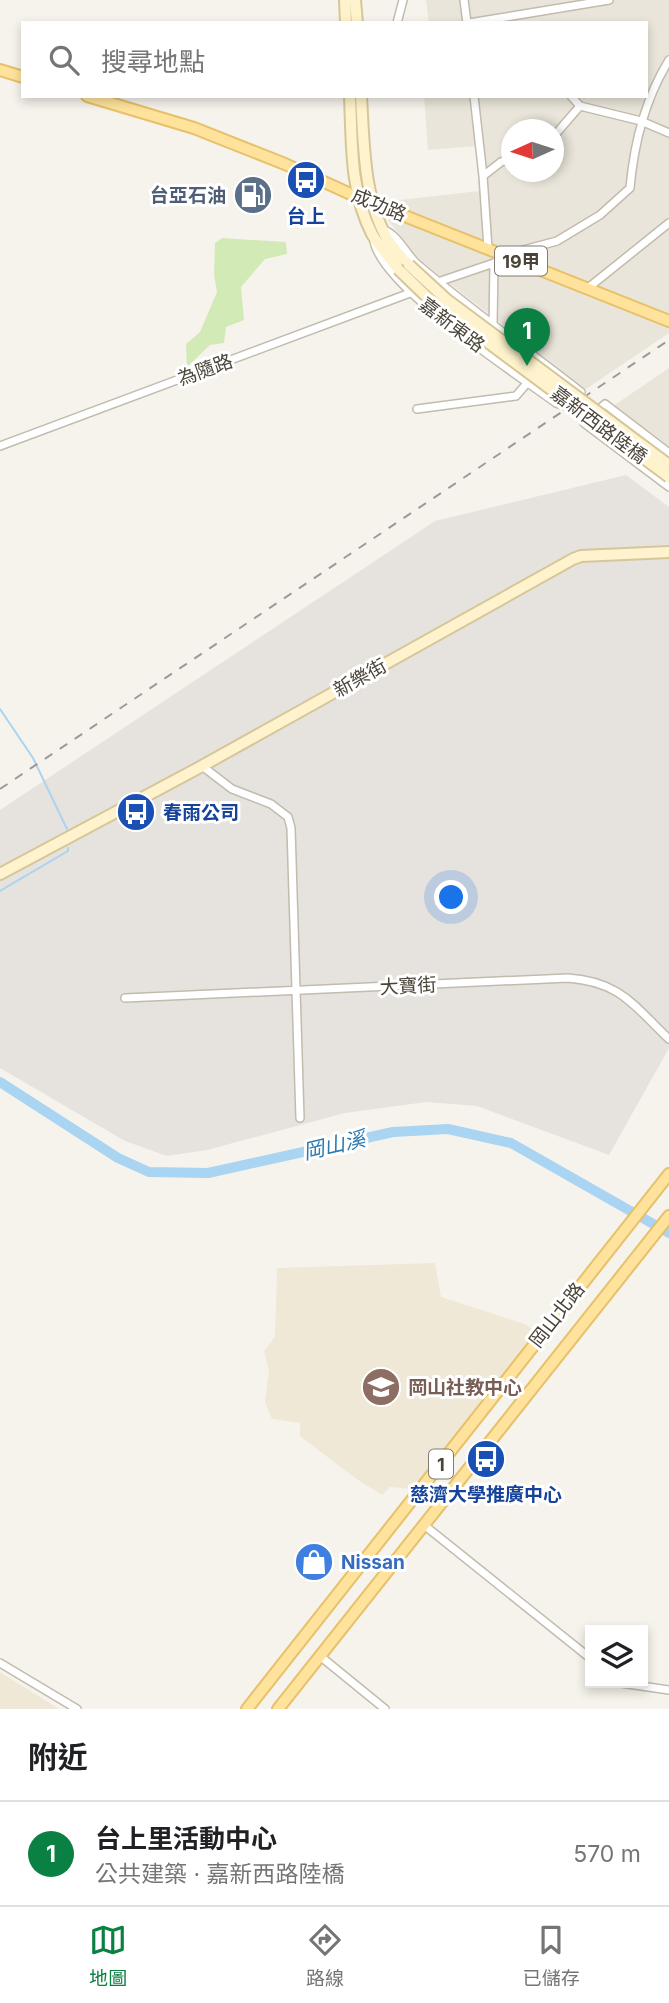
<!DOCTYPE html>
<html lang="zh-TW">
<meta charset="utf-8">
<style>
:root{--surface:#fff;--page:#f2f2f2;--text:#202124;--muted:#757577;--line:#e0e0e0;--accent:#0b8043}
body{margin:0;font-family:Inter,"Noto Sans TC",sans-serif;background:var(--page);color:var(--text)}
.controls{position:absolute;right:21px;bottom:21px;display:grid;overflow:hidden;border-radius:0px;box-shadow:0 4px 10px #0003}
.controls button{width:63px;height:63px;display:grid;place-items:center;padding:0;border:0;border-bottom:2px solid var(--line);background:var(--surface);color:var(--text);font:35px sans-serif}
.compass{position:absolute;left:501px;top:119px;width:63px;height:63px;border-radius:50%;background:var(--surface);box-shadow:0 4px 10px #0003;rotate:267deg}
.you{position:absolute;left:452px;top:898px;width:24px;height:24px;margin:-18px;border:5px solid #fff;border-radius:50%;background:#1a73e8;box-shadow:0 0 0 10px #1a73e833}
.badge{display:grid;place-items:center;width:46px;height:46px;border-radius:50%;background:var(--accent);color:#fff;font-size:23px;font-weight:700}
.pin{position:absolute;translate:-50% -58px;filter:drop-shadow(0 2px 4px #0008)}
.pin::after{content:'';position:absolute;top:37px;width:24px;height:21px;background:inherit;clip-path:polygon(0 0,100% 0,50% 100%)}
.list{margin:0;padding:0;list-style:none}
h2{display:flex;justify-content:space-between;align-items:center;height:91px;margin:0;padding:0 28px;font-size:30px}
h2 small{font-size:23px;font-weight:400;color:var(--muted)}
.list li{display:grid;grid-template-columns:46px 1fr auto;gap:21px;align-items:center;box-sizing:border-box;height:105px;padding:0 28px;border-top:2px solid var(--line)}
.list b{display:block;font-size:26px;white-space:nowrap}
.list p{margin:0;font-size:23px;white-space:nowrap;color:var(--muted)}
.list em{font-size:23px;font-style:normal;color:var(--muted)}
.icon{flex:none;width:38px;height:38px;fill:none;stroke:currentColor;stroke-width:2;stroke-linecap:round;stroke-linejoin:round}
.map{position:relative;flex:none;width:669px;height:1709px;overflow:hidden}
.search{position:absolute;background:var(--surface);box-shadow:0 4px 10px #0003;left:21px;right:21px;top:21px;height:77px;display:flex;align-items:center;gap:18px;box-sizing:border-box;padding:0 24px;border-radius:0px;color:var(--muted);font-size:26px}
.sheet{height:196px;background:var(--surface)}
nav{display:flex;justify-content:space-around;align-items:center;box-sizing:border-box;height:98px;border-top:2px solid var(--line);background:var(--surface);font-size:19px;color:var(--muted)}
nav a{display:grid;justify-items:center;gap:4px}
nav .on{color:var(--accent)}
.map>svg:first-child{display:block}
</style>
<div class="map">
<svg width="669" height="1709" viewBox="0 0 669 1709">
<rect width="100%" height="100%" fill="#f6f3ec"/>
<path fill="#eae5da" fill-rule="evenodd" d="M426,0h243v333l-83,56 -164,-127 -34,-42 3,-19 88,-10 -3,-45 -48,4 -4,-54h222v-73h-217zM512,130h42v42h-42z
M669,368v102l-72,-53z"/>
<path fill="#e6e2dd" d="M626,475l43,32v541l-60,107 -132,-49 -51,-4 -81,11 -138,37 -40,6 -42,-15 -125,-73v-258l435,-289z"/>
<path fill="#efe8d6" d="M435,1263l6,34 84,27 14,10 -127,155 -22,-2 -8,8 -27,-17 -55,-42v-13l-28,-4 -7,-17 4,-31 -5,-20 11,-14 2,-69z
M0,1672l59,37h-59z"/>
<path fill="#d2eab5" d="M222,238l64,4 1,12 -22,5 -24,28 3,33 -18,7 -2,16 -14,2 -23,22 -1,-23 14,-12 17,-40 -3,-17 1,-32z"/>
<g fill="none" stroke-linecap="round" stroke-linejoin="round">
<path stroke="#a9d4f2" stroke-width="2" d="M0,709l33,49 34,71
M0,891l68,-40v-3"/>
<path stroke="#a9d4f2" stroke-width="10" d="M0,1082l118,76 31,14 59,1 185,-41 55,-3 63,14 158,90"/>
<g stroke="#c2bbae" stroke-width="10">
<path id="street" d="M464,0l3,23
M397,23l6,-23
M469,23l140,-23
M474,96l9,80 5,72
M571,96l9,10
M554,136l26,-30 61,15 28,12
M483,176l18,-14 11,-4
M374,240c5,45 143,134 182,163l9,3 16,-14c-55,-43 -111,-83 -164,-128 -11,-10 -19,-29 -33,-34
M438,282l56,-19 11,-8 52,-14 43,-26 30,-27c4,-45 15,-89 39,-128
M588,288l81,-65
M491,328l2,-2 1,-63
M417,409l99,-13 12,-14
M0,446l410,-153
M669,453l-64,-49 -21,19 85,64
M202,766l30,23 39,15 17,13 3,11 9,290
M125,998l443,-20c53,4 65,27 101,61
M424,1525l166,133
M320,1656l65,53
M0,1663l77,46
M621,1683l48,7"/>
</g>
<g stroke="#d6c79b" stroke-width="14">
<path id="secondary" d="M345,0l1,23
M355,0l2,23
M350,96c2,48 0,95 22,138 7,12 18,24 26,35
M361,96c3,49 2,106 30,149 5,7 12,14 18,20
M0,874l202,-108 371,-207 8,-3 88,-4"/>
</g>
<g stroke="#e6c16a" stroke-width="14">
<path id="primary" d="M0,70l23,7
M87,96l107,32 91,36 72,33 312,124
M247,1709l422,-535
M278,1709l391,-493"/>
</g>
<use href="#street" stroke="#fff" stroke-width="7"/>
<use href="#secondary" stroke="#fff3cd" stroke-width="10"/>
<use href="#primary" stroke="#ffe39c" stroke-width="10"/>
<path stroke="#9a9a9a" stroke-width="2" stroke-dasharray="9 9" stroke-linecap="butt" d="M0,789l669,-449"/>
<g stroke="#d6c79b" stroke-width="14" stroke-linecap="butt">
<path id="secondary-bridge" d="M409,265l37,34 223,166
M398,269l29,28 242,180"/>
</g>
<use href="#secondary-bridge" stroke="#fff3cd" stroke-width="10"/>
</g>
<defs>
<g id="bus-disc" transform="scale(2.0125)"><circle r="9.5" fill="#1a4fb4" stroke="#fff"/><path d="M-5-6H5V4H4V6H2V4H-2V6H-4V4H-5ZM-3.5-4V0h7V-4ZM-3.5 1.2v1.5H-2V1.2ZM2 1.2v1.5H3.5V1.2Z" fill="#fff"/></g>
<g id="fuel-disc" transform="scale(2.0125)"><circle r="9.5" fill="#5c6f8a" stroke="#fff"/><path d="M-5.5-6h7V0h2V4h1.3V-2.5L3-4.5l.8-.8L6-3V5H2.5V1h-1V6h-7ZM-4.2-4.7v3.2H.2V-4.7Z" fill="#fff"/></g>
<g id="university-disc" transform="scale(2.0125)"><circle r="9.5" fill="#8d6e63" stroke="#fff"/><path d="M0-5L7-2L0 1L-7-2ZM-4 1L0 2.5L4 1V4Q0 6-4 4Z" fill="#fff"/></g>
<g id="shop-disc" transform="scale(2.0125)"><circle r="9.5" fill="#3f7fe0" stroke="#fff"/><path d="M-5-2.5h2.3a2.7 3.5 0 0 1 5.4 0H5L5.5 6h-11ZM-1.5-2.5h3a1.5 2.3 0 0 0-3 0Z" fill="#fff"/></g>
</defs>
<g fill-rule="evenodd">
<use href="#bus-disc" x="306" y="180"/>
<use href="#fuel-disc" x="253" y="195"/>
<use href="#bus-disc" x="136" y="812"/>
<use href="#university-disc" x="381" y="1387"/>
<use href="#bus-disc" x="486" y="1459"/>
<use href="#shop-disc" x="314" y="1562"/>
</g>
<g text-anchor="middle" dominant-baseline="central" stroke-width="6" stroke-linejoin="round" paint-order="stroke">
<g fill="#fff" stroke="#817c74" stroke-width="2">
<rect x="495" y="246.5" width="52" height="29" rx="5"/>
<rect x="429" y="1449.5" width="24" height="29" rx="5"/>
</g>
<g font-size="18" font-weight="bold" fill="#4b4439">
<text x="521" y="261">19甲</text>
<text x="441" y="1464">1</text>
</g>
<g font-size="19" font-weight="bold" fill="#4e5e75" stroke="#fff" text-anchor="end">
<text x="226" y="195">台亞石油</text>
</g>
<g font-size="19" fill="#4b4439" stroke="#fff">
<text transform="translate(379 205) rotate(22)">成功路</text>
<text transform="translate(452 325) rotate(37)">嘉新東路</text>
<text transform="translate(205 370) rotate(-20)">為隨路</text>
<text transform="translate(599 425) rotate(37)">嘉新西路陸橋</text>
<text transform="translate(360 678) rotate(-29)">新樂街</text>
<text transform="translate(408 986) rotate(-3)">大寶街</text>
<text transform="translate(557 1315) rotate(-52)">岡山北路</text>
</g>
<g font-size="19" font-weight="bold" fill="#164399" stroke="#fff">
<text x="306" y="216">台上</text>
<text x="163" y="812" text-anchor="start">春雨公司</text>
<text x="486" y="1494">慈濟大學推廣中心</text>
</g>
<g font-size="19" font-weight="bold" fill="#785e54" stroke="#fff" text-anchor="start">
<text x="408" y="1387">岡山社教中心</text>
</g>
<g font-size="19" font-weight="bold" fill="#366cbe" stroke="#fff" text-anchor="start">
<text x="341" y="1562">Nissan</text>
</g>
<g font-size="21" font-style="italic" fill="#2e7ab2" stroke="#fff">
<text transform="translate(334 1145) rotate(-13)">岡山溪</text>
</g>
</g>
</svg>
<div class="controls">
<button><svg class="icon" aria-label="layers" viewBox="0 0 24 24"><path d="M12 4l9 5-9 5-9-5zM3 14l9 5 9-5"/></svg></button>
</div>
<svg class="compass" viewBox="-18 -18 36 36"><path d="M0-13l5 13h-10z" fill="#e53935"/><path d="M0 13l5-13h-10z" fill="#757577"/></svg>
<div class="you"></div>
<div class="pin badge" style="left:527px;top:366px">1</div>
<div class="search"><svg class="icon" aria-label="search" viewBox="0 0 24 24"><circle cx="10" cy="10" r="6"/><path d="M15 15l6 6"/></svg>搜尋地點</div>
</div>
<section class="sheet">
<h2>附近<small></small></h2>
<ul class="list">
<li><span class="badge">1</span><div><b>台上里活動中心</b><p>公共建築 · 嘉新西路陸橋</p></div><em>570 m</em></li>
</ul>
</section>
<nav>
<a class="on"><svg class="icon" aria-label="map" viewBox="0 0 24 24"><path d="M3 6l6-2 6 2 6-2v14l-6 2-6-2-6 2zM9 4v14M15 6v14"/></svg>地圖</a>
<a><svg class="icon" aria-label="directions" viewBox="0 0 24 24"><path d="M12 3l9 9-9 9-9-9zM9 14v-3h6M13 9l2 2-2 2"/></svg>路線</a>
<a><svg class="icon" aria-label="saved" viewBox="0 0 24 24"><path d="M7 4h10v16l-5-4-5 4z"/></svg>已儲存</a>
</nav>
